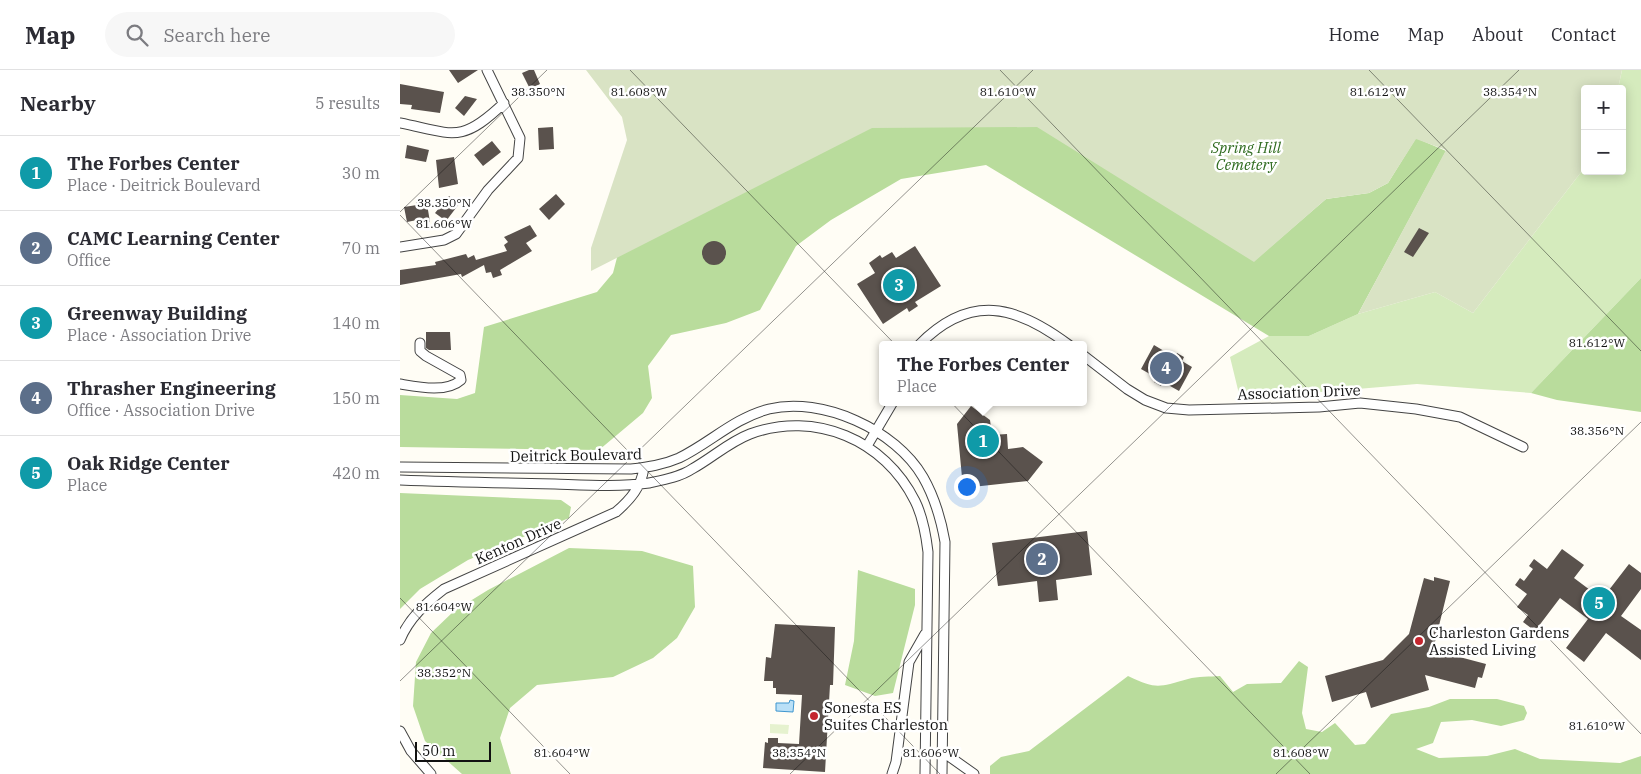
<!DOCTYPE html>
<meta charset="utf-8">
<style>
:root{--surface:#fff;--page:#f7f7f7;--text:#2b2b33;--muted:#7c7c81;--line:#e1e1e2;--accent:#ea580c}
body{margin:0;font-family:"IBM Plex Serif",serif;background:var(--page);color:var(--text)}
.controls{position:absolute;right:15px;top:15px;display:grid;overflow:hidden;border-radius:5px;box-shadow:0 2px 12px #0003}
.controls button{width:45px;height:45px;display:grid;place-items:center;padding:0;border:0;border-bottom:1px solid var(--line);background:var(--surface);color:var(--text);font:25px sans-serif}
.scale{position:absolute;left:15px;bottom:12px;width:76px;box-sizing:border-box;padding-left:5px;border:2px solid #111;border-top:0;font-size:14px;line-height:18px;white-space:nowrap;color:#111;-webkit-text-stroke:4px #fff;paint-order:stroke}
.you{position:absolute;left:566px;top:416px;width:18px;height:18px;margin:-12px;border:4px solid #fff;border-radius:50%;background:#1a73e8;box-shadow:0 0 0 8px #1a73e833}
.badge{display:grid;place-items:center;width:32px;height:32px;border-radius:50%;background:var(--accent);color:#fff;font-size:16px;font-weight:700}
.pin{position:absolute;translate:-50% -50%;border:2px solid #fff;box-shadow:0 1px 5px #0006}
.popup{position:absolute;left:479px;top:271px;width:208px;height:65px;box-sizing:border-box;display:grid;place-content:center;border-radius:5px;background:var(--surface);filter:drop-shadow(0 1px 4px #0005);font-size:16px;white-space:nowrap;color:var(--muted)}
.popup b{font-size:19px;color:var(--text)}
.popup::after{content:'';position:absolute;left:50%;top:100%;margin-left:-10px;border:10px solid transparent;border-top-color:var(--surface)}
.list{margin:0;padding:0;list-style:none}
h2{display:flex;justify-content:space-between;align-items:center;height:65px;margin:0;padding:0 20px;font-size:21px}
h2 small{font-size:16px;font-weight:400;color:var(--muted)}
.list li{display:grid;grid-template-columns:32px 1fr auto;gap:15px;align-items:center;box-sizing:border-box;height:75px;padding:0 20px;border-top:1px solid var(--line)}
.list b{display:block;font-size:19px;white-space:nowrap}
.list p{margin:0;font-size:16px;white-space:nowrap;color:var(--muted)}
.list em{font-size:16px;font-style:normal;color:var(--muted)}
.icon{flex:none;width:28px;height:28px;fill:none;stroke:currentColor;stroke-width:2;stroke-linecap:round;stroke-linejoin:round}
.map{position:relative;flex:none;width:1241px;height:704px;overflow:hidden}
header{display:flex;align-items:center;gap:30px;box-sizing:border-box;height:70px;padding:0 25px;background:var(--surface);border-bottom:1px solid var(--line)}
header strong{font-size:24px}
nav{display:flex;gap:28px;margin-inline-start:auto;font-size:18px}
.search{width:350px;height:45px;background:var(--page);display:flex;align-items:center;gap:12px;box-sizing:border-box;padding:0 18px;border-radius:28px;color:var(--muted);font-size:19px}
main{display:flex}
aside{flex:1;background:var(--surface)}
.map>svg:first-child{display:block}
</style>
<header>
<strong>Map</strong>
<div class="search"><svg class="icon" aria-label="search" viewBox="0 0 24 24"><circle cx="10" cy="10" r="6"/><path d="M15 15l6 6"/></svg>Search here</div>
<nav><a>Home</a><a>Map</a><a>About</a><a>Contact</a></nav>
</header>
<main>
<aside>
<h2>Nearby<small>5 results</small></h2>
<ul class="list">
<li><span class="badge" style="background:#0f9aa8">1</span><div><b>The Forbes Center</b><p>Place · Deitrick Boulevard</p></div><em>30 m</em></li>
<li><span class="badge" style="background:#5c6f8a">2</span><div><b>CAMC Learning Center</b><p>Office</p></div><em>70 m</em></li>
<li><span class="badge" style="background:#0f9aa8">3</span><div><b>Greenway Building</b><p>Place · Association Drive</p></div><em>140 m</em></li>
<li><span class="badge" style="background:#5c6f8a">4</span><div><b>Thrasher Engineering</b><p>Office · Association Drive</p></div><em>150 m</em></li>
<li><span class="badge" style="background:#0f9aa8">5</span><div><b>Oak Ridge Center</b><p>Place</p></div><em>420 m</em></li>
</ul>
</aside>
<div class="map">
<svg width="1241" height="704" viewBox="0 0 1241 704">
<rect width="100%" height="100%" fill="#fffdf5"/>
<path fill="#d5ebbd" d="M1222,0h19v208l-110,115 -114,-9 -132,11 -46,-1 -9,-37 39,-21h40l49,-22 77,-22 38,21 112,-146v4h37v-82h-4z"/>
<path fill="#b9dc9c" d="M471,49l166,7 217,135 72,-62 43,-6 19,-10 28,-45 30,13 -88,163 -49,22h-40l-283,-171 -85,14 -70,41 -35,26 -36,64 -34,13 -55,12 -23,31 4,32 -9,15 -44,37 -199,-3v-52l57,4 18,-6 9,-66 113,-35 16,-19 29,-112z
M1241,208v134l-84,-12 -26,-7z
M0,423l161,7 10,7 -2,11 -101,42 -48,29 -20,20z
M169,478l73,3 51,15 2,41 -18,31 -24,20 -40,19 -76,8 -27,23 -10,30 11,36h-49l-37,-33 -12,-35 3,-44 15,-29 23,-22 34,-21z
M458,500l57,19v16l-22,88 -18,3 -30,-11 9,-44z
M899,591l9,6 -6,46 4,16 16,3 13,-9 20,22 10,-1 26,-30 38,-7 21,-8h47l27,7 3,7 -3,7 -23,6 -29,-6 -31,2 -8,21 -17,6 23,9 48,-2 28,-7 25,10 80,4 21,-7v18h-651v-8l11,-9 28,-6 99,-75c30,14 30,11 60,3 10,-3 22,-2 32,-3l13,16 14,-8 34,-1z"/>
<path fill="#d9e3c4" d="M186,0h1036l-4,19h-33v78l-112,146 -38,-21 -77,22 88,-164 -30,-11 -28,44 -19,10 -43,6 -72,63 -217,-135 -165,1 -281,143v-23l36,-108 -5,-23z"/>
<path fill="#e6f2cf" d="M370,654l19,1 -1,9 -18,-1z"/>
<path fill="#b9e0f7" stroke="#3f96cf" d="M390,630l4,1 -1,11 -17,-1v-8h13z"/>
<path fill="#5a524d" d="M49,0h29l-20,13z
M129,0h5l6,14 -10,5 -8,-16z
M0,14l44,8 -4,21 -29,-4 1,-4 -12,-1z
M65,26l12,3 -13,17 -9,-8z
M153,57l1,22 -15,1 -1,-22z
M92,71l9,11 -18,14 -9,-11z
M7,75l22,5 -3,12 -21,-4z
M54,87l4,27 -19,4 -3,-28z
M156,124l9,10 -16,16 -10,-11z
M49,126l10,8 -13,17 -11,-8z
M26,128l4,24 -12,2 -1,-4 -10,2 -3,-15 13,-2 -1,-5z
M130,155l7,11 -11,7 6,8 -32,19 2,5 -9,3 -2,-6 -5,1 -2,-8 -22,12 -1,-3 -61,11v-15l36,-5 -1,-3 31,-8 2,4 6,-3 2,5 31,-9 -3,-6 4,-3 -4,-5z
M1019,158l10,5 -16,24 -9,-5z
M302 183a12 12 0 1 1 24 0a12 12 0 1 1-24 0Z
M515,176l26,40 -26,16 3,4 -9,6 -2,-4 -24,16 -26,-40 18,-11 -6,-10 11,-8 2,3 10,-6 4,6z
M26,262h24l1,18h-22l-3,-2z
M754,275l20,12 3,-4 7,4 -2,4 10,6 -13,24 -16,-9 -2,4 -7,-4 3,-4 -16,-9z
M571,336l19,14 2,15 15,-1 1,15 15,-2 20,15 -15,19 -65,7 -6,-64z
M687,461l5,44 -36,5 2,20 -19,2 -2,-21 -39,5 -6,-43z
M1162,479l22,16 -10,13 28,21 27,-35 12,9v16l-20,27 20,14v30l-35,-27 -22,29 -18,-14 22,-29 -28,-21 -25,33 -12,-9 5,-7 -11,-8 10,-13 -12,-9 5,-7 4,3 9,-12 -4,-3 5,-7 13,10z
M1034,507l16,4 -17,69 53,14 -4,14 -4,-1 -3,11 -50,-13 4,15 -58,18 -5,-16 -34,10 -7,-26 58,-16 26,-26 15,-56 10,3z
M375,554l60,3 -2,58h-3l-5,87 -62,-4 2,-26 3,1v-5h10v5l21,1 3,-49 -26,-1v-6h-3v-7h-9l2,-24 5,1z"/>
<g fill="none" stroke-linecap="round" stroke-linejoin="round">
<g stroke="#444" stroke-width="11">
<path id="minor" d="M0,53c54,11 61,21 104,-20
M0,177l44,-7 12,-6 32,-44 30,-32 2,-20 -33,-68
M519,275c51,-52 97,-40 150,0
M683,285l44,34 18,11 21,8 23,2 130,-3 41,-4 56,6 44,8 63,30
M0,314c18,3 47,9 61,-4l-1,-5 -34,-19 -6,-5v-8
M467,376l26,-44
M0,397l231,2c17,-2 32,-4 48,-11 31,-15 55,-40 90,-49 53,-13 127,21 154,68 12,21 18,42 22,65l-3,232
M0,410c52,2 103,3 155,4 31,1 64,3 94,-1 14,-3 31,-6 43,-14 20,-11 37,-27 58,-35 65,-24 135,6 165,67 8,16 11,34 13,51l-3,222
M0,570c9,-22 26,-37 44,-51l172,-77c15,-13 25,-25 28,-44
M0,661l11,20 20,23
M543,682l31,22
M492,704l4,-12 13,-100 16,-28"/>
</g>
<use href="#minor" stroke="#fff" stroke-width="9"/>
</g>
<path fill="none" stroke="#111" stroke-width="1" stroke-opacity="0.45" d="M230,0l680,704M600,0l641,664M969,0l272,281M0,142l147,-142M0,145l540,559M0,528l170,176M0,611l633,-611M390,704l729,-704M876,704l365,-352"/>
<g fill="#c4262e" stroke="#fff" stroke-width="2">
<circle cx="1019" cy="571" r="5"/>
<circle cx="414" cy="646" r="5"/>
</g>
<g text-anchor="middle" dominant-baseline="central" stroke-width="5" stroke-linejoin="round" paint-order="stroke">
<g font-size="15" font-style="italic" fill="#2f6b1f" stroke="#fff">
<text x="846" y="77">Spring Hill<tspan x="846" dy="17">Cemetery</tspan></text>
</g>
<g font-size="15" fill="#111" stroke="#fff">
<text transform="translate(899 322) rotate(-2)">Association Drive</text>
<text transform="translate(176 385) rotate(-1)">Deitrick Boulevard</text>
<text transform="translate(118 471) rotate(-24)">Kenton Drive</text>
</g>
<g font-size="15" fill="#111" stroke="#fff" text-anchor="start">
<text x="1029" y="562">Charleston Gardens<tspan x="1029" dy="17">Assisted Living</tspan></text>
<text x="424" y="637">Sonesta ES<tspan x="424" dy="17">Suites Charleston</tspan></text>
</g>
</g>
<g font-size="12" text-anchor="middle" fill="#111" stroke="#fff" stroke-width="5" stroke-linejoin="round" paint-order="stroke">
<text x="138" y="26">38.350°N</text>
<text x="1110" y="26">38.354°N</text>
<text x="239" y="26">81.608°W</text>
<text x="608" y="26">81.610°W</text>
<text x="978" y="26">81.612°W</text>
<text x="44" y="137">38.350°N</text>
<text x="44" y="158">81.606°W</text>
<text x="1197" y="277">81.612°W</text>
<text x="1197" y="365">38.356°N</text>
<text x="44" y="541">81.604°W</text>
<text x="44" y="607">38.352°N</text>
<text x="1197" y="660">81.610°W</text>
<text x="162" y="687">81.604°W</text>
<text x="531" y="687">81.606°W</text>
<text x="901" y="687">81.608°W</text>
<text x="399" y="687">38.354°N</text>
</g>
</svg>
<div class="controls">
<button>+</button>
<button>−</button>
</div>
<div class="scale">50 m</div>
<div class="you"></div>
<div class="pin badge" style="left:583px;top:371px;background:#0f9aa8">1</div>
<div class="popup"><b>The Forbes Center</b>Place</div>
<div class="pin badge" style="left:642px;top:489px;background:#5c6f8a">2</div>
<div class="pin badge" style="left:499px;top:215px;background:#0f9aa8">3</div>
<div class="pin badge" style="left:766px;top:298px;background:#5c6f8a">4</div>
<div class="pin badge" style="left:1199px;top:533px;background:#0f9aa8">5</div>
</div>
</main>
